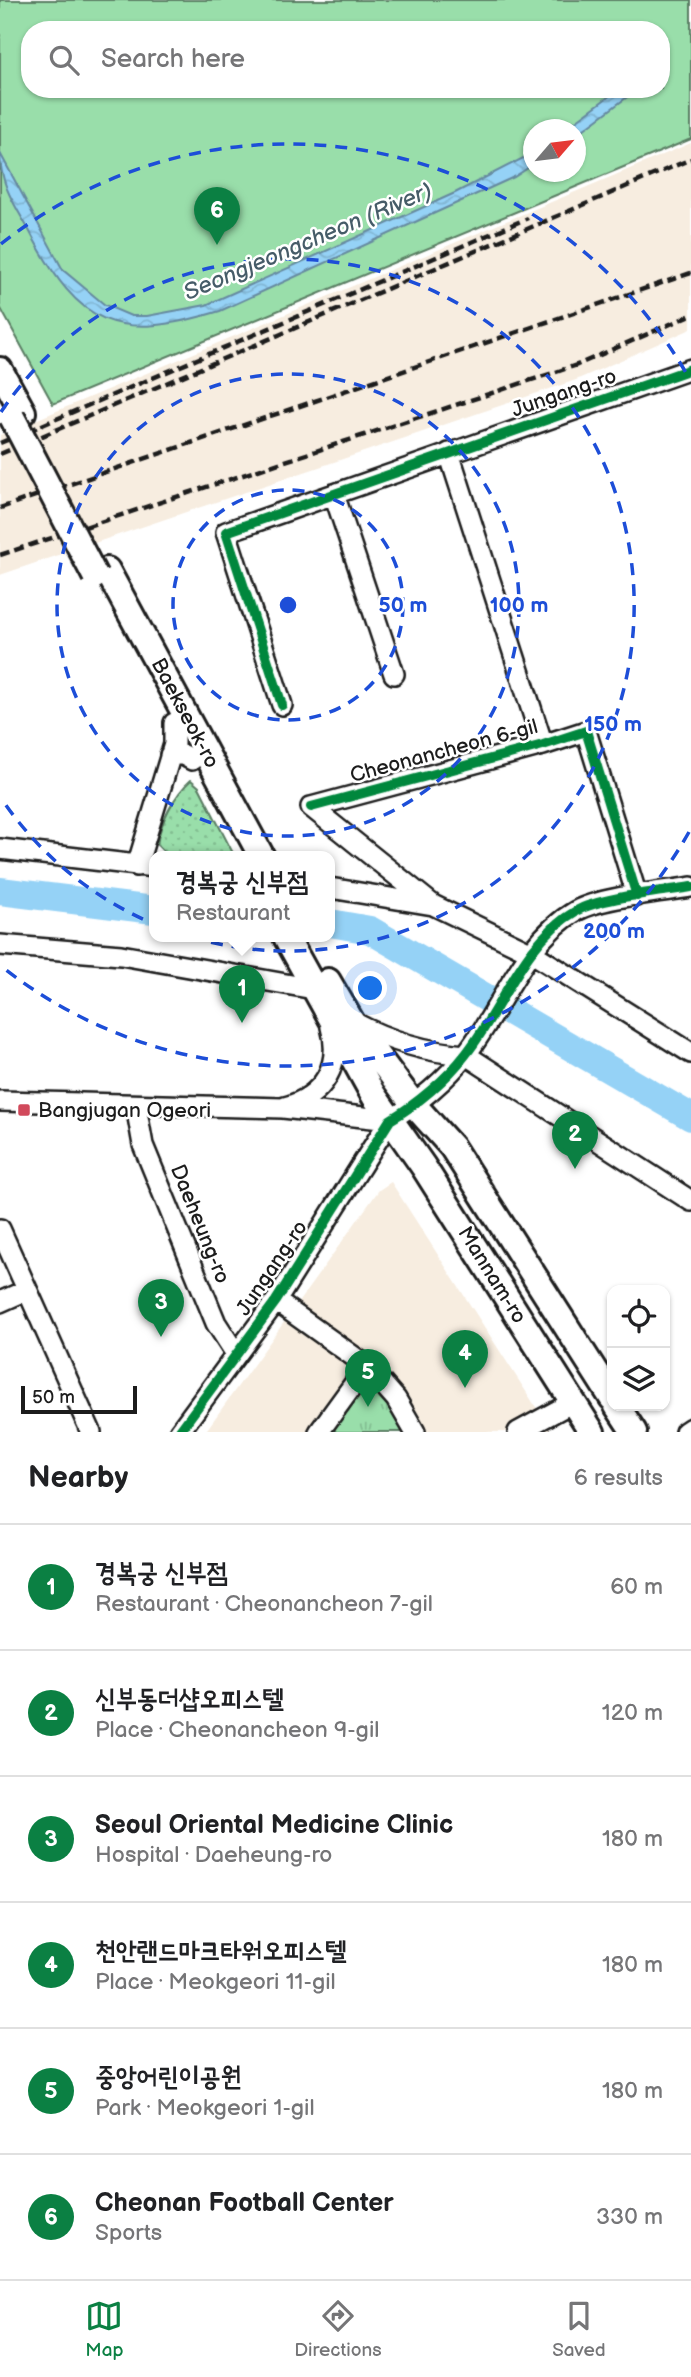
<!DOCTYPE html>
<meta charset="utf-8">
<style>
:root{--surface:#fff;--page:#f2f2f2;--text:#202124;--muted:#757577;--line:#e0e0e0;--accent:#0b8043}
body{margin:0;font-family:"Balsamiq Sans","Poor Story",sans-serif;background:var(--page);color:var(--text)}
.controls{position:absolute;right:21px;bottom:21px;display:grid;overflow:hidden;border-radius:14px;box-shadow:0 2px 5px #0004}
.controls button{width:63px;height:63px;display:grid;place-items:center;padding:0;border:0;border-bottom:2px solid var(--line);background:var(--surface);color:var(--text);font:35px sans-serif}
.compass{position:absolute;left:523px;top:119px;width:63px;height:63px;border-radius:50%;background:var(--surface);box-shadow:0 2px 5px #0004;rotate:62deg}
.scale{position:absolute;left:21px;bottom:18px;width:116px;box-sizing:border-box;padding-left:7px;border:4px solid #1c1c1c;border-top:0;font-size:19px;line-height:24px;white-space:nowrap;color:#1c1c1c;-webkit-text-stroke:5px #fff;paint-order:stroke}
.you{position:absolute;left:371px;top:989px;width:24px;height:24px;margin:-18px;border:5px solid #fff;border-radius:50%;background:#1a73e8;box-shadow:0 0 0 10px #1a73e833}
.badge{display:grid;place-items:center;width:46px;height:46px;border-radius:50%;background:var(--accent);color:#fff;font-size:23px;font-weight:700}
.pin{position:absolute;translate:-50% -58px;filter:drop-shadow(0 2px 4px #0008)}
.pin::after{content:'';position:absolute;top:37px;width:24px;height:21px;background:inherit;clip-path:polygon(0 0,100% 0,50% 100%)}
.popup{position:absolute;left:149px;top:851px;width:186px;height:91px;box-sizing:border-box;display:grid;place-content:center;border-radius:14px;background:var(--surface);filter:drop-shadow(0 2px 5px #0005);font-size:23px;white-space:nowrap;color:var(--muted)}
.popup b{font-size:26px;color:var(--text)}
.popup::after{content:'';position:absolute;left:50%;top:100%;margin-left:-14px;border:14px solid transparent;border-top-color:var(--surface)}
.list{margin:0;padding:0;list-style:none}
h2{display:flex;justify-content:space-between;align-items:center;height:91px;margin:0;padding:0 28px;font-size:30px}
h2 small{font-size:23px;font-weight:400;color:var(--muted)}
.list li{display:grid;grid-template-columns:46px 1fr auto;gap:21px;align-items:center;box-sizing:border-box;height:126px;padding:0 28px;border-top:2px solid var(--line)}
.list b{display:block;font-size:26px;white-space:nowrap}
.list p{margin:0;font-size:23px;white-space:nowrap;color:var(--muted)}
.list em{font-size:23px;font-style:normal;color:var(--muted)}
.icon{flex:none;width:38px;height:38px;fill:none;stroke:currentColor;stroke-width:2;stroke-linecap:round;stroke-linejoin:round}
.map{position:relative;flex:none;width:691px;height:1432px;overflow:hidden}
.search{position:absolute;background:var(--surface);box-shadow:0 2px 5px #0004;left:21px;right:21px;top:21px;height:77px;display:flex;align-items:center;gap:18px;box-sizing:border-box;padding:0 24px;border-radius:28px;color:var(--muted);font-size:26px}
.sheet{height:847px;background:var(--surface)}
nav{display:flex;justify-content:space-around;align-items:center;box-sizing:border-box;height:98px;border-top:2px solid var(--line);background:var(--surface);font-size:19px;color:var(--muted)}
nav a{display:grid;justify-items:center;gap:4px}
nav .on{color:var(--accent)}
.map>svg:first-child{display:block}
</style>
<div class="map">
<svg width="691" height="1432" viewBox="0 0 691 1432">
<defs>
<pattern id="grass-dots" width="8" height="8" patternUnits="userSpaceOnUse" patternTransform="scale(1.75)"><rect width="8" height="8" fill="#99deaa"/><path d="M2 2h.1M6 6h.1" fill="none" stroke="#83be92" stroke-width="1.8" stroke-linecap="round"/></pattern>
<pattern id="park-tufts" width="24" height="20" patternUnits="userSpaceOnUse" patternTransform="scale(1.75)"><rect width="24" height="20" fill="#99deaa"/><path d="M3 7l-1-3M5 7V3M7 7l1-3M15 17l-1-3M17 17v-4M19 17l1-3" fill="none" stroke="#83be92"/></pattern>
<pattern id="water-waves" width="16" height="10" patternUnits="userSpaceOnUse" patternTransform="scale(1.75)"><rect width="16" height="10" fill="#95d2f6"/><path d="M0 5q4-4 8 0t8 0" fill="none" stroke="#80b4d2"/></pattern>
</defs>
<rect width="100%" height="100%" fill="#fff"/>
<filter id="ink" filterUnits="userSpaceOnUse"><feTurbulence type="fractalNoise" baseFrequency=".0143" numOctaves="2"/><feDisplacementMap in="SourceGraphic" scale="14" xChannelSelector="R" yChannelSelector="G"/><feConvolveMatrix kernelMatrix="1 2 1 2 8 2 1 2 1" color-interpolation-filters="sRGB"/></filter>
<g filter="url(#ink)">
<path fill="#f7ede0" d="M691,143v186l-115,51 -576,195v-140z
M391,1182l161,250h-347l174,-242z"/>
<path fill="url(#grass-dots)" stroke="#5a7d63" stroke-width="2" d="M191,780l8,7 36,70h-66l-12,-12c3,-22 17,-50 34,-65z"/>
<path fill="url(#park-tufts)" stroke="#5a7d63" stroke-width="2" d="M366,1378l14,11 26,43h-70l-4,-6z"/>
<path fill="#99deaa" stroke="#5a7d63" stroke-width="2" fill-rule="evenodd" d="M0,0h691v139l-638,265 -53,-97zM30,30h631v59h-631zM534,130h42v42h-42z"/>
<path fill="url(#water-waves)" stroke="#65899f" stroke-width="2" d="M619,89h19l-62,46v-5l-11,-1z
M0,153l63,117 42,35 26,11h16l59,-11 249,-112 78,-40 1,11 -20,13 -294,134c-103,31 -140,17 -190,-79 -15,-27 -30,-47 -30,-79z"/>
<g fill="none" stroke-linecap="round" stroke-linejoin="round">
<path stroke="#95d2f6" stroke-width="28" d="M0,891l154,19
M330,923l40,7 321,187"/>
<g stroke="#1c1c1c" stroke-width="24">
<path id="minor" d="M449,453l94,292
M334,494l60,180
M282,705l-56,-173 465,-163
M170,755h13l9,5
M311,807l232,-62 43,-14 51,165
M311,807l122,98
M0,849l154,18
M137,866l37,-122v-21
M330,888l103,17 99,48 159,100
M0,945l121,10 193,34
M353,1022c36,19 72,30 113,33l225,146
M0,1101l283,7 107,12
M136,1106l7,39 73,178 20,31
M285,1107c39,-11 57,-42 46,-80
M0,1229l91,203
M276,1301l91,65 29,33 19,33
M0,1302l27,-12
M179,1432l97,-131 114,-181c27,-16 57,-41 76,-66 36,-45 57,-113 110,-143 25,-14 85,-19 115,-24
M319,1432l48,-66
M518,1432l55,-30
M685,1432l6,-4"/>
</g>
<g stroke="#1c1c1c" stroke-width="30">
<path id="major" d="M0,370l23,42
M107,570l155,287
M286,937l88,159 49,70 169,266
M328,981l24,41 62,83 38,42 160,251
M617,1406l17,26"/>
</g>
<use href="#minor" stroke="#fff" stroke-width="19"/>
<use href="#major" stroke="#fff" stroke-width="24"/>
<path stroke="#1c1c1c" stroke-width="4.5" stroke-dasharray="10 5" stroke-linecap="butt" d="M0,443l528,-225
M0,454l691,-295
M0,508l691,-235
M0,555l577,-190 114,-50"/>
<g stroke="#1c1c1c" stroke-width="30" stroke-linecap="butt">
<path id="major-bridge" d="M12,417l83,159"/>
</g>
<use href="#major-bridge" stroke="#fff" stroke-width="24"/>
<g stroke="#fff" stroke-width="15">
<path id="cycleway" d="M282,705l-56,-173 465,-163
M311,807l232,-62 43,-14 51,165
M179,1432l97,-131 114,-181c27,-16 57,-41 76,-66 36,-45 57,-113 110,-143 25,-14 85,-19 115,-24"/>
</g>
<use href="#cycleway" stroke="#00873e" stroke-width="10"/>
</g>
</g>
<g fill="none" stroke="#1d4ed8" stroke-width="3.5" stroke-dasharray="12 9">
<circle cx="288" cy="605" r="115"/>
<circle cx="288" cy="605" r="231"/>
<path d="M1 412A346 346 0 1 1 1 798"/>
<path d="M689 832A461 461 0 0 1 1 966M1 244A461 461 0 0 1 689 378"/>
</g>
<rect fill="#d1495b" stroke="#fff" stroke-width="2.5" x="17" y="1103" width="14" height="14" rx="3.5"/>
<g text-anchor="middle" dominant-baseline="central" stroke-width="5" stroke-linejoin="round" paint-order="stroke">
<g font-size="21" fill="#1c1c1c" stroke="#fff">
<text transform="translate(564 393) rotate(-19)">Jungang-ro</text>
<text transform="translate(185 713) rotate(62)">Baekseok-ro</text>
<text transform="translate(444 751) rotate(-15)">Cheonancheon 6-gil</text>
<text transform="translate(200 1224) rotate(68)">Daeheung-ro</text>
<text transform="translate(272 1268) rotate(-56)">Jungang-ro</text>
<text transform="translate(492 1275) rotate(58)">Mannam-ro</text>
</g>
<g font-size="21" fill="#1c1c1c" stroke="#fff" text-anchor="start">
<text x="38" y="1110">Bangjugan Ogeori</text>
</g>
<g font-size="23" font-style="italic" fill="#465c68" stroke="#fff">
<text transform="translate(308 242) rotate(-23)">Seongjeongcheon (River)</text>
</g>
</g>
<circle cx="288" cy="605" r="10" fill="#1d4ed8" stroke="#fff" stroke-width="3.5"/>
<g font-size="21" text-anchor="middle" font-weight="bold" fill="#1d4ed8" stroke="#fff" stroke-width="5" stroke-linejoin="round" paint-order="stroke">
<text x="403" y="612">50 m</text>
<text x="519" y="612">100 m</text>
<text x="613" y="731">150 m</text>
<text x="614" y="938">200 m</text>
</g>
</svg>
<div class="controls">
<button><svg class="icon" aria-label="locate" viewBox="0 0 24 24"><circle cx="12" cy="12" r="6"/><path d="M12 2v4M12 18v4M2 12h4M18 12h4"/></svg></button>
<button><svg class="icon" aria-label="layers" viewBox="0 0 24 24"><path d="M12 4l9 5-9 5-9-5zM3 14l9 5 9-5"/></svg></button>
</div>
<svg class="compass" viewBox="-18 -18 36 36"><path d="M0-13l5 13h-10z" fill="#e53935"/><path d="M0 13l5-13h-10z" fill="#757577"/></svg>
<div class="scale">50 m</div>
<div class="you"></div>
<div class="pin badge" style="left:242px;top:1023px">1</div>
<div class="popup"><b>경복궁 신부점</b>Restaurant</div>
<div class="pin badge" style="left:575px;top:1169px">2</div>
<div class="pin badge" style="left:161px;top:1337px">3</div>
<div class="pin badge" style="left:465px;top:1388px">4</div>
<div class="pin badge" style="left:368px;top:1407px">5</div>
<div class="pin badge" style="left:217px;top:245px">6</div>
<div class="search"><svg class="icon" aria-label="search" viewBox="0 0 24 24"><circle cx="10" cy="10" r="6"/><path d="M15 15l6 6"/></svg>Search here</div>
</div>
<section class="sheet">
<h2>Nearby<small>6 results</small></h2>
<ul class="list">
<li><span class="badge">1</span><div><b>경복궁 신부점</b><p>Restaurant · Cheonancheon 7-gil</p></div><em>60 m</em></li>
<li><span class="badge">2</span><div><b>신부동더샵오피스텔</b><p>Place · Cheonancheon 9-gil</p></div><em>120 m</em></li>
<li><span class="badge">3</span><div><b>Seoul Oriental Medicine Clinic</b><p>Hospital · Daeheung-ro</p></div><em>180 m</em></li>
<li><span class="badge">4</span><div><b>천안랜드마크타워오피스텔</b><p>Place · Meokgeori 11-gil</p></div><em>180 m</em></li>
<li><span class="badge">5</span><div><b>중앙어린이공원</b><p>Park · Meokgeori 1-gil</p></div><em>180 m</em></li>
<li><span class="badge">6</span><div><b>Cheonan Football Center</b><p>Sports</p></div><em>330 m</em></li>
</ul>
</section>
<nav>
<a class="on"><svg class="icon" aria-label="map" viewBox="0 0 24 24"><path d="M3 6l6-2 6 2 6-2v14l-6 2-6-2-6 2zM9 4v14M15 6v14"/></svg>Map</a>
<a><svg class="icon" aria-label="directions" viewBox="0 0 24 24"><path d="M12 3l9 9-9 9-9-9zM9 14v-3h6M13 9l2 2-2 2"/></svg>Directions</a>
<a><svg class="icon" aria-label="saved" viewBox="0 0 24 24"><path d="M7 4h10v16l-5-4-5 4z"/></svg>Saved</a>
</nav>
